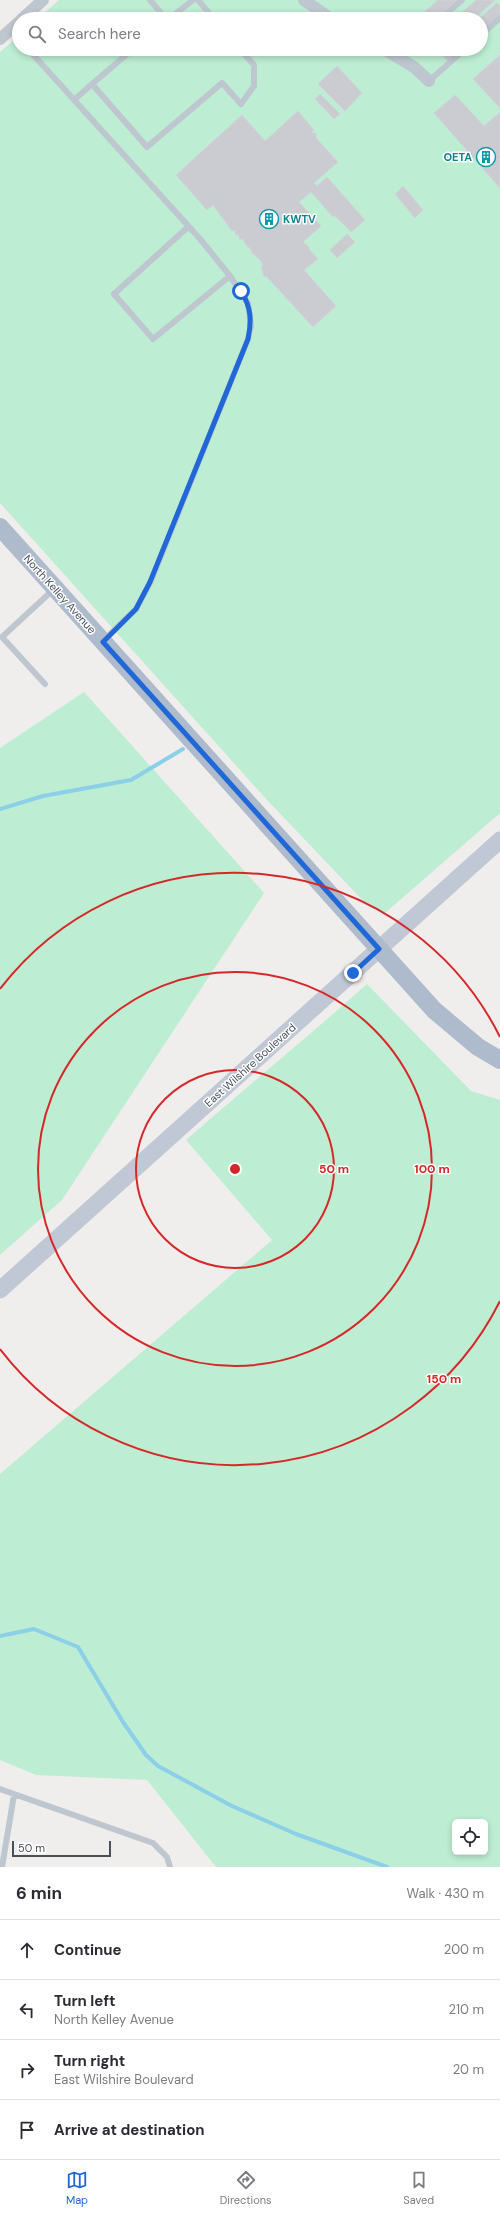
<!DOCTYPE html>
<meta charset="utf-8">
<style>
:root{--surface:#fff;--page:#f7f7f7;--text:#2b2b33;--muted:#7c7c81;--line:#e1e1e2;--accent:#2067d8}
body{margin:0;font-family:"DM Sans",sans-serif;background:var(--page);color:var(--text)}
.controls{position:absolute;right:12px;bottom:12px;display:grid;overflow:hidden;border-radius:6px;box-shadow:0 2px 6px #0003}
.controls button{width:36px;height:36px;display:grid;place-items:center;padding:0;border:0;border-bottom:1px solid var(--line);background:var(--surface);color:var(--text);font:20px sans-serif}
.scale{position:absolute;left:12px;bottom:10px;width:99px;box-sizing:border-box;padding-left:4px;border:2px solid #46505a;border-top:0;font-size:11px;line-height:14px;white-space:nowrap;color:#46505a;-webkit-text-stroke:3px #fff;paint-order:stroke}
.stop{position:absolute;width:12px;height:12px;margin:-9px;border:3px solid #2067d8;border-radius:50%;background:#fff}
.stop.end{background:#2067d8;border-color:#fff;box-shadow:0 1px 4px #0008}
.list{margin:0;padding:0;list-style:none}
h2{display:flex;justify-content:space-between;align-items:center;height:52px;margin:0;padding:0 16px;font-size:17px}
h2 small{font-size:13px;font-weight:400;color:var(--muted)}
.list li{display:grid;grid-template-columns:26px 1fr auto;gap:12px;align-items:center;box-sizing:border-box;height:60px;padding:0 16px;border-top:1px solid var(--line)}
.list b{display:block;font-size:15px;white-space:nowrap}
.list p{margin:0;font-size:13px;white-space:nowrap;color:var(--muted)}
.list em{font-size:13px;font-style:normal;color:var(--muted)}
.icon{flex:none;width:22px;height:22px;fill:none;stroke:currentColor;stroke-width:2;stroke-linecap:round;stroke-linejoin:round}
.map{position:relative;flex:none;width:500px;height:1867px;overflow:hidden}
.search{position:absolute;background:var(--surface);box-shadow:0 2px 6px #0003;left:12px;right:12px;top:12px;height:44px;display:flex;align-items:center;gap:10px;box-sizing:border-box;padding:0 14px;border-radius:22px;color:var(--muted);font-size:15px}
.sheet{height:292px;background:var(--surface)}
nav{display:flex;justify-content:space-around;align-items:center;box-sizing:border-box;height:56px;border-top:1px solid var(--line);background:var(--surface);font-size:11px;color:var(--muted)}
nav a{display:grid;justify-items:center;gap:2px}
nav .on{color:var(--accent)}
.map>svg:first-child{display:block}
</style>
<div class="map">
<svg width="500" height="1867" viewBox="0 0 500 1867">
<rect width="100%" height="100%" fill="#f0eeed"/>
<path fill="#bdedd2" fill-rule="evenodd" d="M59,0h441v813l-115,100 -16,-6 -101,-106 -268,-298v-451l19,-16v13h462v-30h-443z
M84,692l180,201 -202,307 -62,55v-507z
M367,984l104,107 29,9v767h-284l-69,-87 -111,-5 -36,-15v-286l272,-234 -86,-100c60,-53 122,-103 181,-156zM455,1822h30v30h-30z"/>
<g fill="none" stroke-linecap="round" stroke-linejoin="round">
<path stroke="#8bd0e8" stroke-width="4" d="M0,809l43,-13 88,-16 52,-31
M0,1636l34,-7 44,18 45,75 23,33 12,11 74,40 64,28 91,33"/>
</g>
<path fill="#caccd2" stroke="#d2d3d9" d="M438,0h19l-22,19h-19z
M476,0h19l-21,19h-19z
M497,3l3,3v10l-19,17v-14h-2z
M445,49h18l-15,13 -7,-9z
M500,55v53l-27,-29z
M337,66l25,27 -17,18 -27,-27z
M320,94l20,20 -6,5 -19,-20z
M455,95l29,31 16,-14v76l-66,-75z
M298,111l16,19 -3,3h5v5l22,24 -24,21 3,3 10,-9 38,43 -14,12 -17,-17 -1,2 -22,-25 -12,10 22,24 -18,16 7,6 -1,1 9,10 -14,11 32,36 -23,21 -47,-51 -2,1 -3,-11 2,-1 -2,-4 -9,-8 -2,-6 -2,1 -6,-10 -2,2 -2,-6 -2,2 -1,-6 -3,1 -19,-26 -6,5 -31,-35 66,-60 23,26z
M403,186l20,24 -8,8 -20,-24z
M347,234l8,8 -18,16 -7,-8z"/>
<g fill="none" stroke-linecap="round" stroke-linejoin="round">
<path stroke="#bec7cf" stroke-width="6" d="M150,0l16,19
M198,0l16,19
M169,19l24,-19
M440,19l22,-19
M10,30l9,9
M481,35l19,-17
M28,49l173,191 29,36 18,27 3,23 -3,13 -97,242 -15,28 -32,31
M398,57l9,-8
M429,81l36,-32
M92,84l41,-35
M74,100l18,-16 55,63 75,-64 19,21 13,-18v-21l-14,-16
M188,227l-74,67 39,45 77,-63
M45,684l-43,-47 52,-48
M0,1789l153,54 14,14 3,10
M2,1867l12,-72"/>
<path stroke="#bec7cf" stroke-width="12" d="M304,0l27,19
M22,19l21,-19
M0,39l19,-17
M384,49l30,18 15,14"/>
<path stroke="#bfc8d4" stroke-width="17" d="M0,1290l500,-450"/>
<path stroke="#aebbcc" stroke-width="18" d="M0,527l434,483 44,37 22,13"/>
</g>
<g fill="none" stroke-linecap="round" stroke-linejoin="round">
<path stroke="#2067d8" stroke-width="5" d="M241,291c10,16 11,29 7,48l-98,243 -14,27 -33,33 276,307 -26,24"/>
</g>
<g fill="none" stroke="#d62828" stroke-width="2">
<circle cx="235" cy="1169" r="99"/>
<circle cx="235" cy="1169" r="197"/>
<path d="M500 1301A296 296 0 0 1 0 1349M0 989A296 296 0 0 1 500 1037"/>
</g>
<defs>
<g id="building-ring" transform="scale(1)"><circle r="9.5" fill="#fff" stroke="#0f9aa8" stroke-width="1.5"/><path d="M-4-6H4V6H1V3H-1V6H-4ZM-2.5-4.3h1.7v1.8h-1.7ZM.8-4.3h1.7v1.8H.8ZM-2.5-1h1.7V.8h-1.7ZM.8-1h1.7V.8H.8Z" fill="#0f9aa8"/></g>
</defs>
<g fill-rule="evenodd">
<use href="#building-ring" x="486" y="157"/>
<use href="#building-ring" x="269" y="219"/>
</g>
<g text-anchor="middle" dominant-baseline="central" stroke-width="3" stroke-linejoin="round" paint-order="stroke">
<g font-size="11" font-weight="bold" fill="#0d838f" stroke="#fff" text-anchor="end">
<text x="472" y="157">OETA</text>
<text x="283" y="219" text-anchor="start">KWTV</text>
</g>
<g font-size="11" fill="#46505a" stroke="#fff">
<text transform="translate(60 594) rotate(48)">North Kelley Avenue</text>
<text transform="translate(250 1065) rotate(-42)">East Wilshire Boulevard</text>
</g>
</g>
<circle cx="235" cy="1169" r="6" fill="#d62828" stroke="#fff" stroke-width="2"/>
<g font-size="12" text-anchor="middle" font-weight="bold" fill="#d62828" stroke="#fff" stroke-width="3" stroke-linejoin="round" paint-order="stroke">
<text x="334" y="1173">50 m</text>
<text x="432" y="1173">100 m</text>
<text x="444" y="1383">150 m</text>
</g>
</svg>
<div class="controls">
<button><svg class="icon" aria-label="locate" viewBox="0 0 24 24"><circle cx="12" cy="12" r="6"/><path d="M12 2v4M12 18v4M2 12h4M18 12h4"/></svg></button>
</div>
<div class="scale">50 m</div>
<div class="stop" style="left:241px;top:291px"></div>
<div class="stop end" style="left:353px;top:973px"></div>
<div class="search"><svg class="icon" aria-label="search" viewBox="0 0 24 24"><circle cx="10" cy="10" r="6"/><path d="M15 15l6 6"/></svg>Search here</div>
</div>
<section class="sheet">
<h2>6 min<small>Walk · 430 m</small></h2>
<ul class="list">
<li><svg class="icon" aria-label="ahead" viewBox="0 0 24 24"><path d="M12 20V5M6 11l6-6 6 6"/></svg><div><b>Continue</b></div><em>200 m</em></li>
<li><svg class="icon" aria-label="left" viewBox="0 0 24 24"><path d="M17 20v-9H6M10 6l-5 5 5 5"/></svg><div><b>Turn left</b><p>North Kelley Avenue</p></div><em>210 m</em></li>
<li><svg class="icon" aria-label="right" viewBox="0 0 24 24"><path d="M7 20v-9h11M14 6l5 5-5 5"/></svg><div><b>Turn right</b><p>East Wilshire Boulevard</p></div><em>20 m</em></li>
<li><svg class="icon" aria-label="arrive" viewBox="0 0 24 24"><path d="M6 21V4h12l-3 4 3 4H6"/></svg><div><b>Arrive at destination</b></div></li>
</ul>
</section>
<nav>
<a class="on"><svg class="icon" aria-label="map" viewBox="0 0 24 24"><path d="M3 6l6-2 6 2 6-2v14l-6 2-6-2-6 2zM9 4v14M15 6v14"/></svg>Map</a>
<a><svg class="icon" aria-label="directions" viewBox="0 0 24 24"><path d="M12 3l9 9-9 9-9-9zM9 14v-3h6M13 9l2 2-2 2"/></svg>Directions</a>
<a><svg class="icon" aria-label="saved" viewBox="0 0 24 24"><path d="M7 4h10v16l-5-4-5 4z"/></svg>Saved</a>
</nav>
